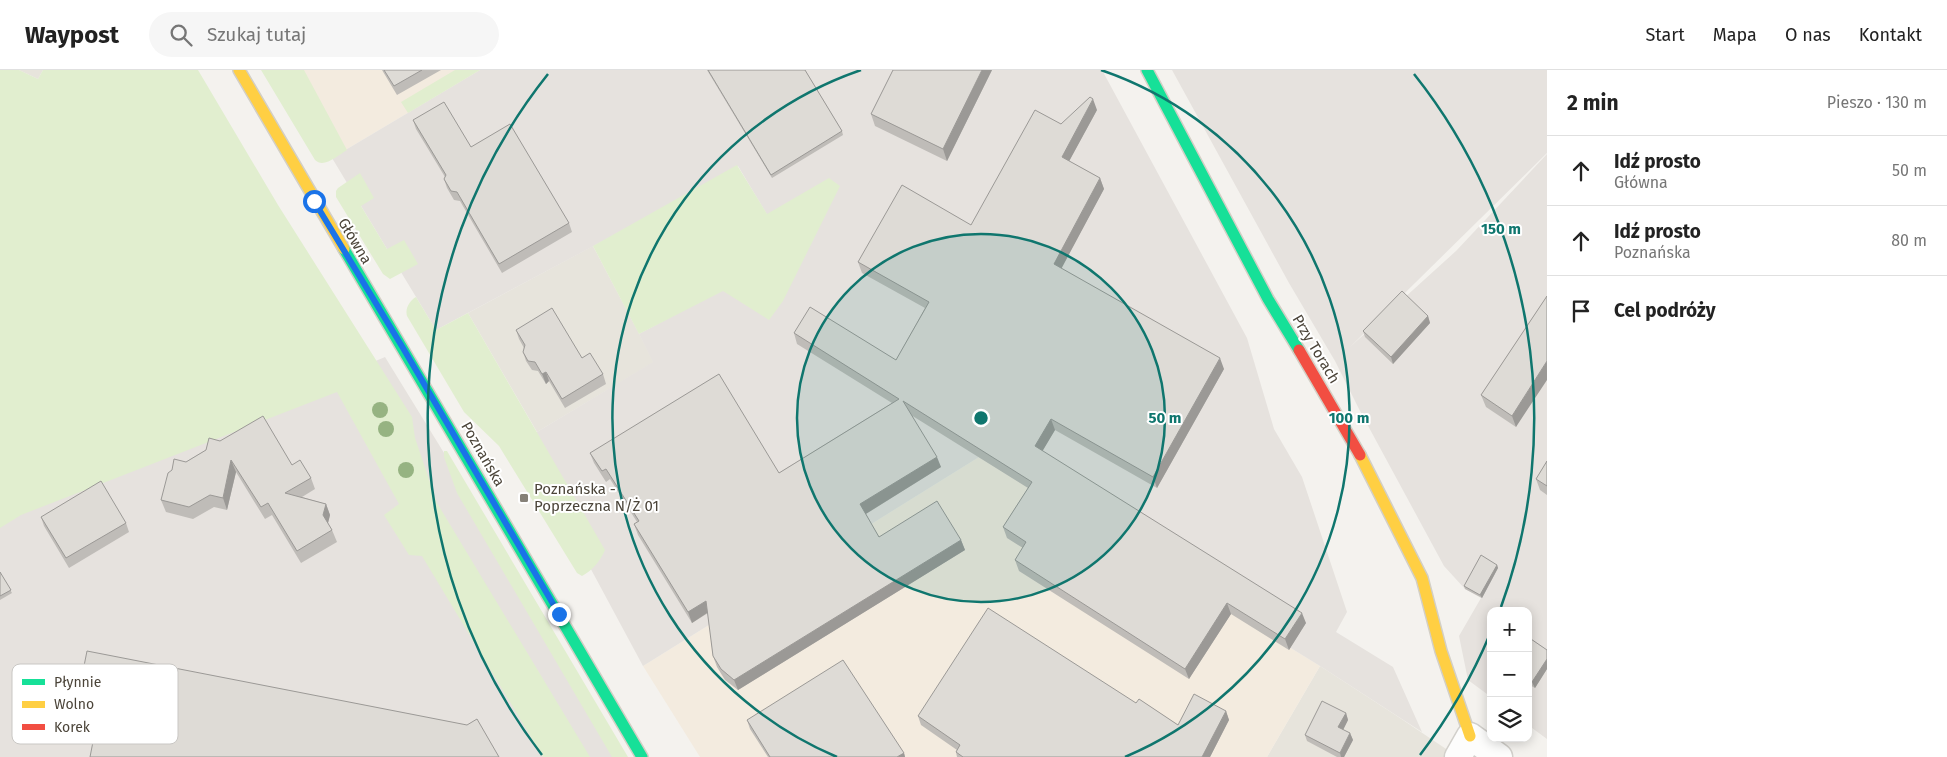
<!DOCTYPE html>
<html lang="pl">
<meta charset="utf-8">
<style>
:root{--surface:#fff;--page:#f6f6f6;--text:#222;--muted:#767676;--line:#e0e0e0}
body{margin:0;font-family:"Fira Sans",sans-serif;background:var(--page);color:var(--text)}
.controls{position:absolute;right:15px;bottom:15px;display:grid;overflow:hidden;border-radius:10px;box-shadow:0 2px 12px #0003}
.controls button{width:45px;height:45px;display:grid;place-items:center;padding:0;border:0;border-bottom:1px solid var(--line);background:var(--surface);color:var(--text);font:25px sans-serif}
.stop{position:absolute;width:15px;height:15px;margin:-11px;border:4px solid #1a73e8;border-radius:50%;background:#fff}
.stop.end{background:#1a73e8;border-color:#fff;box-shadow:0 1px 5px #0008}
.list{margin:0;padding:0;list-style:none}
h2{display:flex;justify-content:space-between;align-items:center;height:65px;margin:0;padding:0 20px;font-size:21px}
h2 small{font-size:16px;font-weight:400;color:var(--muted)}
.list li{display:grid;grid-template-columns:32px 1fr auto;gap:15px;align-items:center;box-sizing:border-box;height:70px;padding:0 20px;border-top:1px solid var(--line)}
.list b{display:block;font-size:19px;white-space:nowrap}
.list p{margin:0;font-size:16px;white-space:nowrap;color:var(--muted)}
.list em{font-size:16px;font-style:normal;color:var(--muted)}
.icon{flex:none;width:28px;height:28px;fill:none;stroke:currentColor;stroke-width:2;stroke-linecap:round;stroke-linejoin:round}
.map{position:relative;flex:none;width:1547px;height:687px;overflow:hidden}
header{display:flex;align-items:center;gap:30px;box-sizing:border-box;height:70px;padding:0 25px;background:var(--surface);border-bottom:1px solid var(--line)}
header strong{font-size:24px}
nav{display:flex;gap:28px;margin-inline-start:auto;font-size:18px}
.search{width:350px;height:45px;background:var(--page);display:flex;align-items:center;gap:12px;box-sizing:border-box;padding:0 18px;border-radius:28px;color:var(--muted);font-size:19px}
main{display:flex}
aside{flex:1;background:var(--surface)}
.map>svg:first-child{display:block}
</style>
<header>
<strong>Waypost</strong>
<div class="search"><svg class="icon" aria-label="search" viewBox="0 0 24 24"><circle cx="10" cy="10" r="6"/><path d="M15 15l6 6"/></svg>Szukaj tutaj</div>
<nav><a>Start</a><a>Mapa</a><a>O nas</a><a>Kontakt</a></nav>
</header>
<main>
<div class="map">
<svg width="1547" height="687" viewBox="0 0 1547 687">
<rect width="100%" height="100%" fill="#f4f2ee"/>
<path fill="#e7e4dc" d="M19,0h24l-5,9z
M593,176l61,116 -117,70 -69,-119z
M1320,596l80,52 58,39h-191z"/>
<path fill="#f3ebdf" d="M280,0h200l-148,88z
M979,387l341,209 -53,91h-567l-57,-91z"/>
<path fill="#e6e2de" d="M480,0h622l145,268 27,91 28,48 45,135 -11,20 57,35 29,65 -102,-66 -341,-209 -336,209 -121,-225 131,-79 -14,-28 151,-81 -52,-87 -107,60 -195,104 -104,-172z
M1172,0h375v83l-197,194 106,-96 91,-97v585l-19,-14v-114h-37v86l-23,-17 -9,-44 22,-38 -16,-9 -21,-23 -84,-155 -25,-50 -46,-78z
M385,287l163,265 73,135h-621v-236z"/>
<path fill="#e1eecf" d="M0,0h19l19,9 5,-9h155l80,135 134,212 3,21 22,65 153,254h-47l-121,-201 -13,-1 -25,-40 15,-11 -62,-112 -316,123 -21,13z
M261,0h43l43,80c-9,5 -23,19 -32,10z
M455,0h25l-72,43 -7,-11z
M737,95l30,49 62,-36 11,8 -57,115 -14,19 -46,-29 -84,43 -46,-88z
M360,103l14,25 -13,8 26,43 17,-9 14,24 -28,15 -7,-5 -47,-77v-6l2,-3z
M416,227l20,33 32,-17 137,237c-4,10 -13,21 -23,26l-5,-3 -78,-127 -35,-34 -57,-96c-2,-7 2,-15 9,-19z
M444,381h3l181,306h-16l-155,-264 -13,-36z"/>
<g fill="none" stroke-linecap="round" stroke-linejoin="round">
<g stroke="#d2d0cb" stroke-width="29">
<path id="street" d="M1458,687l12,-21 29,21"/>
</g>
<g stroke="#d3cfc5" stroke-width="14">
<path id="fast" d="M1147,0l121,229 31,51
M344,179l298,508"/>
</g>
<g stroke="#d3cfc5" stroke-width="14">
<path id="slow" d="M239,0l105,179
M1360,385l62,123 19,73 29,85"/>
</g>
<g stroke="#d3cfc5" stroke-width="14">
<path id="jam" d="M1299,280l61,105"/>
</g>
<use href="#street" stroke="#fdfdfc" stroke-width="26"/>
<use href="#fast" stroke="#16e098" stroke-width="11"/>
<use href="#slow" stroke="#ffcf43" stroke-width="11"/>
<use href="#jam" stroke="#f24e42" stroke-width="11"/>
</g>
<g fill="#96b382">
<circle cx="380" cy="340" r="8"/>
<circle cx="386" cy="359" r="8"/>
<circle cx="406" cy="400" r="8"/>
</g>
<path fill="#bfbcb8" d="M382,0h59l-44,25z
M707,0h98l37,61 1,4 -71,43z
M893,0h99l-45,91 -72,-35 -4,-12z
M1097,40l-28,51 31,17 4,11 -43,79 163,101 -67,119 -102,-58 -13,21 264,172 -17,27 -58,-36 -42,65 -170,-108 -4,-11 8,-12 -16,-10 -4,-11 25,-39 -117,-73 30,52 -75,47 13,23 82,3 4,10 -227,140 -13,-10 -8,-13 -4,-11 -5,-43 -16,10 -54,-88 -4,-11 3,-2 -27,-43 -4,3 -12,-19 -4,-10 189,20 113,-70 -95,-59 -3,-11 102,27 29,-52 -63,-35 -4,-11 113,-37 90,-101z
M413,50l58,27 98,76 3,9 -70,41 -42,-72 -6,-1 -7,-12 -3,-9 1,-2 -29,-48z
M1547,226l-31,131 -30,-20 -5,-12z
M1428,246l2,7 -37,41 -28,-27 -2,-6z
M516,260l66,28 21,16 3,10 -41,24 -16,-27 -3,3 -8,-13 -6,-1 -6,-9 -3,-9 1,-4 -5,-9z
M206,380l86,15 19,13 4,11 -13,8 24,7 4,11 -2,8 4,7 5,12 -36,21 -29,-48 -7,4 -29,-47 -9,38 -13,-3 -21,12 -27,-7 -5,-12 25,-38z
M1547,391v34l-7,-5 -4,-11z
M41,447l85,6 3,9 -60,36 -25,-42z
M1497,495l1,3 -16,30 -17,-9 -1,-3z
M0,502l12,21 -12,7z
M1528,567l19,13v19l-12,19 -7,-4z
M1136,633l42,22 48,-14 3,9 -19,37h-253l-1,-5 1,-2 -36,-25 -3,-9z
M76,636l423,51 -402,-36 -17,-3z
M1346,643l2,7 -5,10 7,3 3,7 -9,17h-7l-30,-16 -2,-6z
M747,650l157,33 1,4h-137l-18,-28z"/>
<path fill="#9b9996" d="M982,0h10l-45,91 -4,-12z
M1093,29l4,11 -31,57 -4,-10z
M1100,108l4,11 -46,86 -4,-11z
M1428,246l2,7 -37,41 -2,-7z
M1220,288l4,11 -67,119 -4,-11z
M1547,291v19l-31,47 -4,-11z
M546,302l3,9 -3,3 -4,-10z
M1051,349l4,11 -16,27 -4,-11z
M937,387l4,10 -77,48 -4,-11z
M231,390l5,12 -9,38 -4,-12z
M326,434l4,11 -3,12 -4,-12z
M961,470l4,10 -227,140 -4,-10z
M1497,495l1,3 -16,30 -2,-3z
M706,531l4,10 -18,12 -4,-11z
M1227,533l4,11 -42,65 -4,-10z
M1302,543l4,10 -17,27 -4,-11z
M1547,589v10l-12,19 -3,-6z
M1226,641l3,9 -19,37h-8z
M1346,643l2,7 -7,14 -3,-7z
M1350,663l3,7 -9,17h-3l-1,-4z
M904,683l1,4h-8z"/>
<path fill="#dedbd6" stroke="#9b9996" d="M384,0h38l-28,16z
M708,0h97l37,61 -71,44z
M893,0h89l-39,79 -72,-35z
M1090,27l3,2 -31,58 38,21 -46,86 166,94 -67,119 -102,-58 -16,27 267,167 -17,26 -58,-36 -42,66 -170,-109 11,-18 -23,-15 29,-45 -129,-81 34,56 -77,47 19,33 58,-36 24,39 -227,140 -13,-11 -8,-13 -7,-55 -18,11 -54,-88 5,-3 -33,-52 -4,2 -12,-18 129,-79 60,99 120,-74 -105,-66 16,-26 86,53 33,-58 -71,-40 44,-77 69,40 64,-115 26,14z
M444,32l27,45 39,-23 59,99 -70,41 -42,-72 -6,-1 -7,-12 2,-4 -33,-55z
M1402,221l26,25 -37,41 -28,-26z
M1547,226v65l-35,55 -31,-21z
M552,238l30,50 8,-5 13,21 -41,25 -16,-27 -4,2 -7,-12 -7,-1 -5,-9 2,-7 -9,-15z
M263,346l29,49 8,-5 11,18 -26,15 41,11 -3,11 9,15 -35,21 -29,-48 -7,4 -30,-47 -8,38 -13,-3 -21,12 -28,-7 7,-27 4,-3 2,-11 12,3 20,-12 3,-12 11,3z
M1547,391v25l-11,-7z
M101,411l25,42 -60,35 -25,-41z
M1481,485l16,10 -17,30 -16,-9z
M0,502l11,18 -11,6z
M988,538l148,95 3,-4 39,26 16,-31 32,17 -24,46h-239l-7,-5 4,-7 -42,-29z
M1528,567l19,13v9l-15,23 -4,-3z
M87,581l380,74 10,-6 22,38h-409l9,-46 -23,-5z
M843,590l61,93 -7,4h-127l-23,-37z
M1322,631l24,12 -8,14 12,6 -10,20 -35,-18z"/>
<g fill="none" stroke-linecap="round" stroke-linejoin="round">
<path stroke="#1a73e8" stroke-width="6" d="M314,131l89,147 156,266"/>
</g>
<circle cx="981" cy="348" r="184" fill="#0f766e" fill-opacity=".12"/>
<g fill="none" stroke="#0f766e" stroke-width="2.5">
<circle cx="981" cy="348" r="184"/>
<path d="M837 687A368 368 0 0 1 861 0M1101 0A368 368 0 0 1 1125 687"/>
<path d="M1490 564A553 553 0 0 1 1420 685M542 685A553 553 0 0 1 548 4M1414 4A553 553 0 0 1 1501 537"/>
</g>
<rect fill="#868178" stroke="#fff" stroke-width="2" x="519" y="423" width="10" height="10" rx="2.5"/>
<g text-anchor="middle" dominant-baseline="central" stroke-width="4" stroke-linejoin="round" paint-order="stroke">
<g font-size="15" fill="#4b4439" stroke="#fff">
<text transform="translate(355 171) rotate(59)">Główna</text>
<text transform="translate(1316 279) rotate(59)">Przy Torach</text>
<text transform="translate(483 384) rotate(60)">Poznańska</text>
</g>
<g font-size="15" fill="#4b4439" stroke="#fff" text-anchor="start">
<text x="534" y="419">Poznańska -<tspan x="534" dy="17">Poprzeczna N/Ż 01</tspan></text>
</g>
</g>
<rect x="12" y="594" width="166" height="80" rx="8" fill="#fff" stroke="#c9c7c4" stroke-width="1"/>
<rect x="22" y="609" width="23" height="6" fill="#16e098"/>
<rect x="22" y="631" width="23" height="7" fill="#ffcf43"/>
<rect x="22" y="654" width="23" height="6" fill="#f24e42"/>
<g font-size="14" fill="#4b4439">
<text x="54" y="617">Płynnie</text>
<text x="54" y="639">Wolno</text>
<text x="54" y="662">Korek</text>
</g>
<circle cx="981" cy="348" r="8" fill="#0f766e" stroke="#fff" stroke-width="2.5"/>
<g font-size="15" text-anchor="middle" font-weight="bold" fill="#0f766e" stroke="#fff" stroke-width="4" stroke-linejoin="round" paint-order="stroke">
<text x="1501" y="164">150 m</text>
<text x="1165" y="353">50 m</text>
<text x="1349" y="353">100 m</text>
</g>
</svg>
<div class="controls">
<button>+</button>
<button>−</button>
<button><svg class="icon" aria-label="layers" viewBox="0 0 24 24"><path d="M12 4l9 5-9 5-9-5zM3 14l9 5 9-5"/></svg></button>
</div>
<div class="stop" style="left:314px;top:131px"></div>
<div class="stop end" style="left:559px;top:544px"></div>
</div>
<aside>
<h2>2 min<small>Pieszo · 130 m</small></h2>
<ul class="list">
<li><svg class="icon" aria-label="ahead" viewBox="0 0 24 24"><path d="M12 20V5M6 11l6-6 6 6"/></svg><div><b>Idź prosto</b><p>Główna</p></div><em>50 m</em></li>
<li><svg class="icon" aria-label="ahead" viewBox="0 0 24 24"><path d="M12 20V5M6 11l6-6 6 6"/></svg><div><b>Idź prosto</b><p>Poznańska</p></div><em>80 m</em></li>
<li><svg class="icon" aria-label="arrive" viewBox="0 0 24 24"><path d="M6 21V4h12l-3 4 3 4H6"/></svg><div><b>Cel podróży</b></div></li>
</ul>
</aside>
</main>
